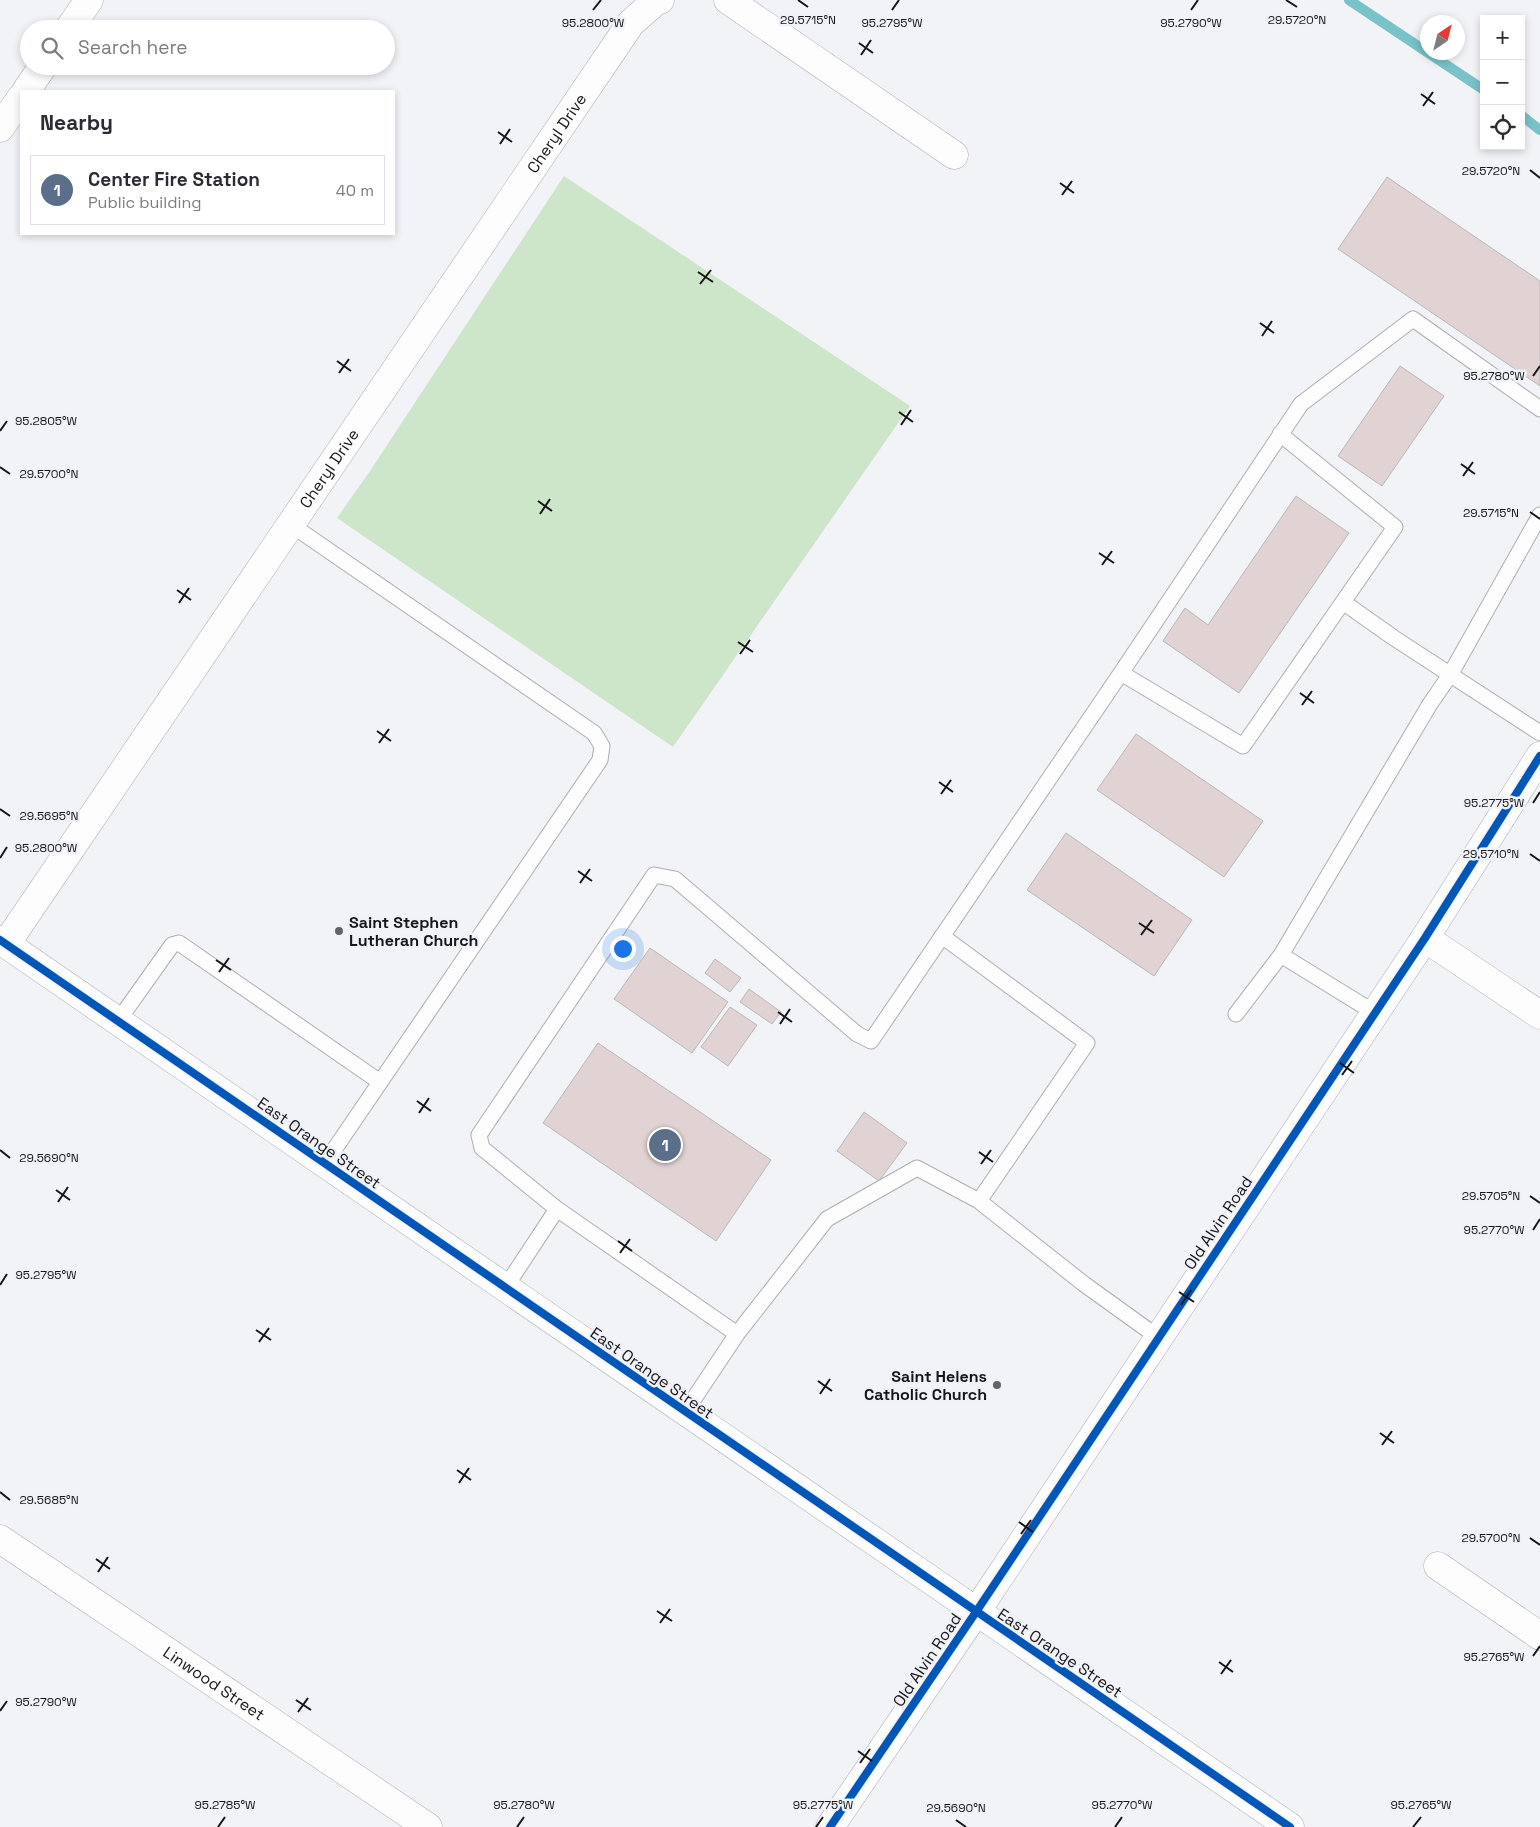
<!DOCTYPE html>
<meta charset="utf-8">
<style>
:root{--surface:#fff;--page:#f7f7f7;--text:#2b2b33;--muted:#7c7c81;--line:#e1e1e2;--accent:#636366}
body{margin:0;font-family:"Space Grotesk",sans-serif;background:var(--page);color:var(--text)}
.controls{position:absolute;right:15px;top:15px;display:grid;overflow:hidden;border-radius:0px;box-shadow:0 2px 8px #0003}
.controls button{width:45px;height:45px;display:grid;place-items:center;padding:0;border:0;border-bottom:1px solid var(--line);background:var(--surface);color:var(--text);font:25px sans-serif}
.compass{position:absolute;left:1420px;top:15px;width:45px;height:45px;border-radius:50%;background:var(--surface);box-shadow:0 2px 8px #0003;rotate:35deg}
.you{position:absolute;left:622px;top:948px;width:18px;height:18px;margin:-12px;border:4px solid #fff;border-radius:50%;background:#1a73e8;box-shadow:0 0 0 8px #1a73e833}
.badge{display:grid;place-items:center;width:32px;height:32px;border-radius:50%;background:var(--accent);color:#fff;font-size:16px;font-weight:700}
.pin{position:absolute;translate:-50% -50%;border:2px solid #fff;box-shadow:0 1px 5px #0006}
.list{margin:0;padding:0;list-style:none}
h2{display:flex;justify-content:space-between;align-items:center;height:65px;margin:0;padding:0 20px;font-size:21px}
h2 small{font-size:16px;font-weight:400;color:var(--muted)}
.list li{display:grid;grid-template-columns:32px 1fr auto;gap:15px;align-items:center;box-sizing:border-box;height:70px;margin:0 10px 10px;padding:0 10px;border:1px solid var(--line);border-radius:0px}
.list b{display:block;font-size:19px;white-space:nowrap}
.list p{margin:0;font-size:16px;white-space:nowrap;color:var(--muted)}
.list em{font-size:16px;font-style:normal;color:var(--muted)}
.icon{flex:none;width:28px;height:28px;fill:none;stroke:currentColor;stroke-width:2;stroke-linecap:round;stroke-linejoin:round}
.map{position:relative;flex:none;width:1540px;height:1827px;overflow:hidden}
.search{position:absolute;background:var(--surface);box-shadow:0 2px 8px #0003;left:20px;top:20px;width:375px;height:55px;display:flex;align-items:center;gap:12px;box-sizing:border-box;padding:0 18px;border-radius:28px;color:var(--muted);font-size:19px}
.panel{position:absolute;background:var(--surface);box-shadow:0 2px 8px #0003;left:20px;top:90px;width:375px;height:145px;border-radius:0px}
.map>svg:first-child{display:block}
</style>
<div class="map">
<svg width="1540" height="1827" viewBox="0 0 1540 1827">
<rect width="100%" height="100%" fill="#f2f3f7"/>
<path fill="#cde5c8" d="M564,176l346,230 -237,341 -336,-229 33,-47z"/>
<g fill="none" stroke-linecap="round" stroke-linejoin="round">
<path stroke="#78c2c8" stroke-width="10" d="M1349,0l135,90
M1521,115l19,15"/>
</g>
<path fill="#e1d2d3" stroke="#b8b8b9" d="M1387,177l153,104v105l-202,-137z
M1400,366l44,30 -62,90 -44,-30z
M1296,496l53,37 -110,160 -76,-52 22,-33 23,17z
M1136,734l127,87 -39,56 -127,-87z
M1066,833l126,87 -38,56 -127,-86z
M650,948l78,54 -36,51 -78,-54z
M715,959l26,19 -11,14 -25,-19z
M749,989l32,23 -9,12 -32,-22z
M730,1007l27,18 -29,41 -27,-19z
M598,1043l173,117 -55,81 -173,-118z
M864,1112l43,31 -28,38 -42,-30z"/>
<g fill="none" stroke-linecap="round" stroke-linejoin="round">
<g stroke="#adaeb1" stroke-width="17">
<path id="service" d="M290,524l304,209 8,13 -2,14 -275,403
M1343,602l51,36 146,95
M1121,673l122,73 152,-219 -115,-93
M1375,1013l-94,-58 149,-251 20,-29 90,-160
M1236,1014l45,-59
M118,1021l54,-76 7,-2 201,139
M979,1201l105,83 75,54
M557,1209l-75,-61 -3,-13 175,-260 21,4 182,155 14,7 250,-368 180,-269 112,-85 127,90
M505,1288l52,-79 180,125 -52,78
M737,1334l90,-115 90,-51 62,33 108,-158 -145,-107"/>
</g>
<g stroke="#adaeb1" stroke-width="29">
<g id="minor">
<path d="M728,0l226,155"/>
<path d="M69,29l20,-29"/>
<path d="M26,91l17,-25"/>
<path d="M0,128l21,-30"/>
<path d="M1425,938l115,77"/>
<path id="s1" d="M6,944l625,-921 25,-22 4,-1"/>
<path id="s2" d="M0,1539l428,288"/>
<path d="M1438,1566l102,70"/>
</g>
</g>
<g stroke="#adaeb1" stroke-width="29">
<path id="tertiary" d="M0,940l1290,887
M830,1827l146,-215 449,-674 115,-182"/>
</g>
<use href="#service" stroke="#fdfdfe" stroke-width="15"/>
<use href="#minor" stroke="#fdfdfe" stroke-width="28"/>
<use href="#tertiary" stroke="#fdfdfe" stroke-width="28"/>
<g stroke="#f1f2f8" stroke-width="11">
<path id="cycleway" d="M0,940l1290,887
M830,1827l146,-215 449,-674 115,-182"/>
</g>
<use href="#cycleway" stroke="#0057b8" stroke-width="8"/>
</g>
<path fill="none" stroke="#161618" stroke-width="2" d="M798,0l10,7M1286,0l11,7M593,10l8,-10M892,10l7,-10M1191,10l7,-10M859,43l14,10M861,55l10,-15M1421,94l14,10M1423,106l10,-14M498,132l14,10M500,144l10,-15M1530,170l10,8M1060,183l14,10M1062,195l10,-14M698,272l15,10M700,284l11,-14M1260,323l14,10M1262,336l10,-15M337,361l14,10M339,373l10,-14M1533,376l7,-10M899,412l14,10M901,425l10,-15M0,431l7,-10M1461,464l14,10M0,467l10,7M1463,476l10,-14M538,501l14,10M1530,512l10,7M540,514l10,-15M1099,553l15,10M1102,565l10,-14M177,590l14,10M179,603l10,-15M738,642l15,10M740,654l10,-14M1300,693l14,10M1302,705l10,-14M377,731l14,10M379,743l10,-14M939,782l14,10M941,794l10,-14M1533,803l7,-11M0,809l10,7M1530,854l10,7M0,858l7,-11M578,871l14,10M580,883l10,-14M1139,923l15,10M1141,935l11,-15M216,960l15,10M219,972l10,-14M778,1012l14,10M780,1024l10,-15M1340,1063l14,10M1342,1075l10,-14M417,1101l14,10M419,1113l10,-15M0,1150l10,8M979,1152l14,10M981,1164l10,-14M56,1190l14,10M1530,1196l10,7M58,1202l10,-15M1533,1230l7,-11M618,1241l14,10M620,1253l10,-14M0,1285l7,-11M1179,1292l15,10M1181,1305l10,-15M256,1330l15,10M259,1342l10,-14M818,1381l14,10M820,1394l10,-15M1380,1433l14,10M1382,1445l10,-14M457,1470l14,10M459,1483l10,-15M0,1492l10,8M1019,1522l14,10M1021,1534l10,-14M1530,1538l10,7M96,1559l14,10M98,1572l10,-15M657,1611l15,10M660,1623l10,-14M1533,1656l7,-10M1219,1662l14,10M1221,1674l10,-14M296,1700l15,10M0,1711l7,-10M298,1712l10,-14M858,1751l14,10M860,1763l10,-14M956,1820l10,7M218,1827l7,-10M517,1827l7,-10M816,1827l7,-10M1115,1827l7,-10M1413,1827l8,-10"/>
<g fill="#636366" stroke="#f1f2f8" stroke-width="2">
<circle cx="339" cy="931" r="5"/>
<circle cx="997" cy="1385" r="5"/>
</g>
<g text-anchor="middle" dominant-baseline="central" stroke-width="5" stroke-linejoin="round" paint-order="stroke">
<g font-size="16" fill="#161618" stroke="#f1f2f8">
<text stroke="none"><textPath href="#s1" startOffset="980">Cheryl Drive</textPath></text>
<text stroke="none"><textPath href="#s1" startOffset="575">Cheryl Drive</textPath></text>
<text transform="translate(319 1143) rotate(35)">East Orange Street</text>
<text transform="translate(1218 1223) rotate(-56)">Old Alvin Road</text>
<text transform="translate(652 1373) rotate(35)">East Orange Street</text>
<text transform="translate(1060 1653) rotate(34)">East Orange Street</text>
<text transform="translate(927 1660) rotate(-56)">Old Alvin Road</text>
<text stroke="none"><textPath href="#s2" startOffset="258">Linwood Street</textPath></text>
</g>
<g font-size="16" font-weight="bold" fill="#161618" stroke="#f1f2f8" text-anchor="start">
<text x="349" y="922">Saint Stephen<tspan x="349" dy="18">Lutheran Church</tspan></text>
<text x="987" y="1376" text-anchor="end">Saint Helens<tspan x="987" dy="18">Catholic Church</tspan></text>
</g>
</g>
<g font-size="12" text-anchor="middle" fill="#161618" stroke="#f1f2f8" stroke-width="5" stroke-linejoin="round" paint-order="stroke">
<text x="1297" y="24">29.5720°N</text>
<text x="808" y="24">29.5715°N</text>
<text x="593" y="27">95.2800°W</text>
<text x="892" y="27">95.2795°W</text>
<text x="1191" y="27">95.2790°W</text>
<text x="1491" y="175">29.5720°N</text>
<text x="1494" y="380">95.2780°W</text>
<text x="46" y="425">95.2805°W</text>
<text x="49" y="478">29.5700°N</text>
<text x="1491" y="517">29.5715°N</text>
<text x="1494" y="807">95.2775°W</text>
<text x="49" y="820">29.5695°N</text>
<text x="46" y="852">95.2800°W</text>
<text x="1491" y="858">29.5710°N</text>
<text x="49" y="1162">29.5690°N</text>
<text x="1491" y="1200">29.5705°N</text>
<text x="1494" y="1234">95.2770°W</text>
<text x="46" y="1279">95.2795°W</text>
<text x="49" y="1504">29.5685°N</text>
<text x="1491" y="1542">29.5700°N</text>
<text x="1494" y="1661">95.2765°W</text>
<text x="46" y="1706">95.2790°W</text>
<text x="225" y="1809">95.2785°W</text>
<text x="524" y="1809">95.2780°W</text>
<text x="823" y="1809">95.2775°W</text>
<text x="1122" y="1809">95.2770°W</text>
<text x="1421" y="1809">95.2765°W</text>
<text x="956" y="1812">29.5690°N</text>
</g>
</svg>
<div class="controls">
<button>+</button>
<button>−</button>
<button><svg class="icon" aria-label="locate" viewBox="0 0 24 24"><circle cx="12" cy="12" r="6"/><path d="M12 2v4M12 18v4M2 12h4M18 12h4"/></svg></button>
</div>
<svg class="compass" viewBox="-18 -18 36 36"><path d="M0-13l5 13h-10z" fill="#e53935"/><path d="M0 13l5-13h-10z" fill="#7c7c81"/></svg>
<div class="you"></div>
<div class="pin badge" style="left:665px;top:1145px;background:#5c6f8a">1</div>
<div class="search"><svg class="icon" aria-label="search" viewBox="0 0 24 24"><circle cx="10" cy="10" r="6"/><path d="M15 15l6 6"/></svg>Search here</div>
<section class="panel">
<h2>Nearby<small></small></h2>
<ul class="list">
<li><span class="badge" style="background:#5c6f8a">1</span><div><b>Center Fire Station</b><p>Public building</p></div><em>40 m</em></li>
</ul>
</section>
</div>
